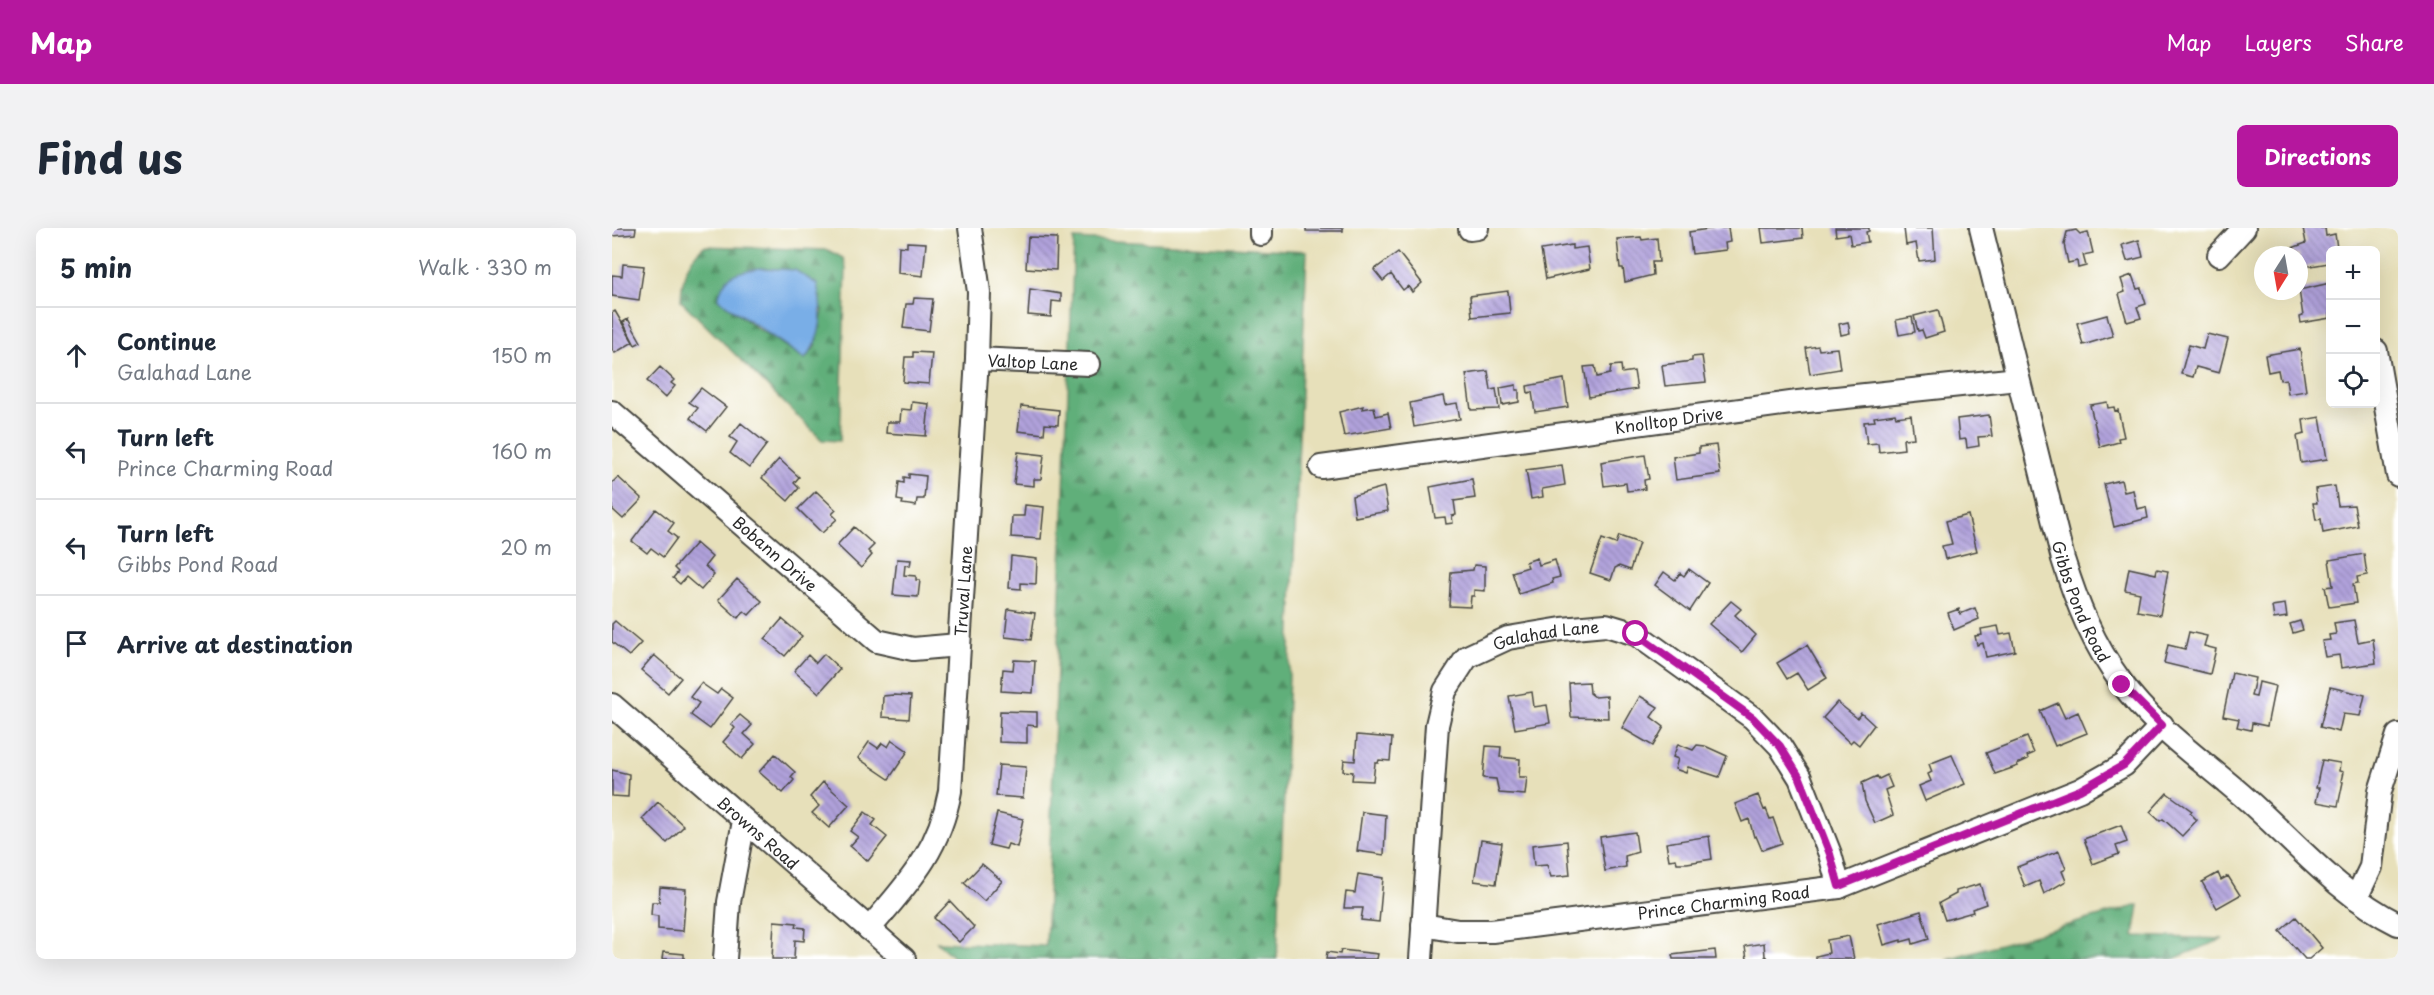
<!DOCTYPE html>
<meta charset="utf-8">
<style>
:root{--surface:#fff;--page:#f2f2f3;--text:#1f2937;--muted:#747a83;--line:#e0e1e3;--accent:#b5179e}
body{margin:0;font-family:"Playpen Sans",sans-serif;background:var(--page);color:var(--text)}
.controls{position:absolute;right:18px;top:18px;display:grid;overflow:hidden;border-radius:9px;box-shadow:0 6px 24px #0002}
.controls button{width:54px;height:54px;display:grid;place-items:center;padding:0;border:0;border-bottom:2px solid var(--line);background:var(--surface);color:var(--text);font:30px sans-serif}
.compass{position:absolute;left:1642px;top:18px;width:54px;height:54px;border-radius:50%;background:var(--surface);box-shadow:0 6px 24px #0002;rotate:191deg}
.stop{position:absolute;width:18px;height:18px;margin:-14px;border:4px solid #b5179e;border-radius:50%;background:#fff}
.stop.end{background:#b5179e;border-color:#fff;box-shadow:0 2px 6px #0008}
.list{margin:0;padding:0;list-style:none}
h2{display:flex;justify-content:space-between;align-items:center;height:78px;margin:0;padding:0 24px;font-size:26px}
h2 small{font-size:20px;font-weight:400;color:var(--muted)}
.list li{display:grid;grid-template-columns:39px 1fr auto;gap:18px;align-items:center;box-sizing:border-box;height:96px;padding:0 24px;border-top:2px solid var(--line)}
.list b{display:block;font-size:22px;white-space:nowrap}
.list p{margin:0;font-size:20px;white-space:nowrap;color:var(--muted)}
.list em{font-size:20px;font-style:normal;color:var(--muted)}
.icon{flex:none;width:33px;height:33px;fill:none;stroke:currentColor;stroke-width:2;stroke-linecap:round;stroke-linejoin:round}
.map{position:relative;flex:none;width:1786px;height:731px;overflow:hidden;border-radius:9px}
header{display:flex;align-items:center;gap:36px;box-sizing:border-box;height:84px;padding:0 30px;background:var(--accent);color:#fff}
header strong{font-size:28px}
nav{display:flex;gap:33px;margin-inline-start:auto;font-size:21px}
.intro{display:flex;align-items:center;justify-content:space-between;box-sizing:border-box;height:144px;padding:0 36px}
h1{margin:0;font-size:42px}
.button{padding:15px 27px;border-radius:9px;background:var(--accent);color:#fff;font-size:21px;font-weight:700}
main{display:flex;gap:36px;padding:0 36px}
aside{flex:1;background:var(--surface);border-radius:9px;box-shadow:0 6px 24px #0002}
.map>svg:first-child{display:block}
</style>
<header>
<strong>Map</strong>
<nav><a>Map</a><a>Layers</a><a>Share</a></nav>
</header>
<div class="intro"><h1>Find us</h1><a class="button">Directions</a></div>
<main>
<aside>
<h2>5 min<small>Walk · 330 m</small></h2>
<ul class="list">
<li><svg class="icon" aria-label="ahead" viewBox="0 0 24 24"><path d="M12 20V5M6 11l6-6 6 6"/></svg><div><b>Continue</b><p>Galahad Lane</p></div><em>150 m</em></li>
<li><svg class="icon" aria-label="left" viewBox="0 0 24 24"><path d="M17 20v-9H6M10 6l-5 5 5 5"/></svg><div><b>Turn left</b><p>Prince Charming Road</p></div><em>160 m</em></li>
<li><svg class="icon" aria-label="left" viewBox="0 0 24 24"><path d="M17 20v-9H6M10 6l-5 5 5 5"/></svg><div><b>Turn left</b><p>Gibbs Pond Road</p></div><em>20 m</em></li>
<li><svg class="icon" aria-label="arrive" viewBox="0 0 24 24"><path d="M6 21V4h12l-3 4 3 4H6"/></svg><div><b>Arrive at destination</b></div></li>
</ul>
</aside>
<div class="map">
<svg width="1786" height="731" viewBox="0 0 1786 731">
<defs>
<pattern id="forest-firs" width="22" height="20" patternUnits="userSpaceOnUse" patternTransform="scale(1.5)"><rect width="22" height="20" fill="#60af7a"/><path d="M5 1l3.5 6h-7zM16 11l3.5 6h-7z" fill="#4f8f64"/></pattern>
<pattern id="building-back-hatch" width="6" height="6" patternUnits="userSpaceOnUse" patternTransform="scale(1.5)"><rect width="6" height="6" fill="#b1a2dc"/><path d="M-1 5l2 2M0 0l6 6M5-1l2 2" fill="none" stroke="#9084b3"/></pattern>
</defs>
<rect width="100%" height="100%" fill="#fff"/>
<filter id="ink" filterUnits="userSpaceOnUse"><feTurbulence type="fractalNoise" baseFrequency=".0167" numOctaves="2"/><feDisplacementMap in="SourceGraphic" scale="12" xChannelSelector="R" yChannelSelector="G"/><feConvolveMatrix kernelMatrix="1 2 1 2 8 2 1 2 1" color-interpolation-filters="sRGB"/></filter>
<filter id="wash" filterUnits="userSpaceOnUse"><feTurbulence type="fractalNoise" baseFrequency=".008" numOctaves="4" result="noise"/><feDisplacementMap in="SourceGraphic" scale="24" xChannelSelector="R" yChannelSelector="G"/><feGaussianBlur stdDeviation="1.35" result="paint"/><feColorMatrix in="noise" values="0 0 0 0 0 0 0 0 0 0 0 0 0 0 0 0 0 1.4 0 .05"/><feComposite in="paint" operator="in"/></filter>
<g filter="url(#wash)">
<rect width="100%" height="100%" fill="#e7e0ba"/>
<path fill="url(#forest-firs)" stroke="#466d52" stroke-width="1.5" fill-rule="evenodd" d="M462,11l233,12 -30,708h-322l-18,-17 109,4z
M92,18l124,4 15,8 3,10 -6,173 -18,-1 -141,-139c1,-23 5,-40 23,-55zM166,42h17l28,41 -8,36 -10,12 -47,-30 -40,-30z
M1527,677l-5,31 89,3 -50,20h-226z"/>
<path fill="#79aee7" stroke="#526c89" stroke-width="1.5" d="M148,40l35,2 22,14c6,27 7,52 -12,75l-87,-60c7,-27 17,-26 42,-31z"/>
<g id="blocks">
<path fill="url(#building-back-hatch)" d="M0,0h24l-1,6 -23,2z
M694,0h37v3h-37z
M1103,0h13l2,14 -5,1 1,7 -34,4 -3,-22z
M1149,0h41l1,10 -40,5z
M1223,0h34v3l-3,1 2,10 -17,3 -2,-11 -13,2z
M1292,0h29l2,31 -16,2 -3,-18 -10,2z
M1691,0h22l1,8 9,-2 2,14 -10,2 2,13 -30,5v-13h-6l-1,-7 14,-5z
M1464,2l4,4 8,-2 5,21 -10,2 3,11 -8,2 -1,-7 -9,2 -4,-19 3,-12z
M416,9l29,1 -1,32 -30,-2z
M1029,9l1,3 15,-2 2,24h-7l1,13 -28,7 -2,-14h-3l-3,-29z
M1527,12l4,17 -16,4 -5,-16z
M295,14l19,1 -3,33 -25,-3 1,-27 8,1z
M960,17v4l15,-2 3,22 -44,10 -5,-29z
M786,24l24,31 -10,9 -4,-6 -5,4 -12,-16 -8,7 -9,-11z
M11,36l21,2 -5,34 -27,-4v-21l10,1z
M1520,47l5,14 4,-1 5,16 -9,3 4,11 -14,4 -8,-28 6,-2 -4,-13z
M1718,55v35l-29,5 -1,-6 3,-1 -4,-26z
M418,61l31,5v8l-9,-1 -1,16 -23,-2z
M896,63l2,22 -38,4 -2,-21z
M302,70l19,1 -4,32 -26,-3 3,-24h7z
M1326,82l6,22 -19,6 -3,-8 -4,1 -4,-15z
M3,83l18,31 -18,11 -3,-4v-36z
M1495,87l6,21 -30,9 -6,-22z
M1300,89l3,15 -16,3 -3,-15z
M16,91l13,23 -6,3 -12,-23z
M1236,94l2,11 -9,2 -2,-11z
M1595,106l21,5 -9,34 -23,-6 -3,10 -12,-3 8,-29 14,4z
M1206,118l1,4 18,-2 3,21 -30,5 -4,-26z
M1688,121l6,42 -18,3 -2,-15 -6,1 -2,-10 -10,2 -3,-17z
M301,124l19,1 -3,31 -26,-2 2,-25h8z
M1090,128l4,26 -41,4 -3,-21 30,-4v-4z
M1009,137l1,8 12,-2 3,18 -48,8 -5,-30 11,-1 2,11 13,-3 1,-8z
M48,139l14,13 -3,3 4,3 -10,12 -18,-17z
M876,143l3,19 5,-1 3,20 -28,1 -5,-36z
M952,151l4,28 -33,5 -3,-20 -4,1 -1,-7z
M904,157v5h3v12l-17,3 -2,-17z
M89,160l25,19 -19,24 -17,-13 8,-10 -9,-6z
M831,168l2,9 12,-2 3,16 -46,8 -4,-24z
M300,174l17,2 -3,32 -40,-3 1,-11h13l1,-13 10,1z
M1495,174l1,6 6,-1 1,4 3,-1 6,27 -6,1 1,4 -19,5 -10,-42z
M409,178l38,4 -1,15 -13,-1 -1,10 -26,-3z
M751,178l-1,3 12,-2 2,9 12,-3 3,15 -47,8 -5,-24z
M1283,186l1,3 15,-2 3,23 -11,1 1,10 -25,3 -1,-9 -11,1 -3,-22 11,-1 -1,-4z
M1377,187l3,21 -14,1 1,9 -12,2 -1,-9 -7,1 -2,-21z
M1708,189l7,42 -26,4 -4,-27 8,-2 -2,-14z
M129,195l26,21 -18,24 -19,-15 7,-11 -7,-5z
M1104,217l4,29 -44,6 -3,-23 26,-4v-6z
M406,224l26,3 -3,24h-7v7l-20,-2z
M1033,227l4,24 -5,1 1,9 -18,2 -1,-8 -22,3 -3,-24z
M167,231l20,18 -5,6 5,5 -11,13 -26,-23z
M950,237l3,20 -23,4 1,8 -12,2 -5,-29z
M297,246l17,2 -2,23h-7l-1,7 -14,-2 1,-3 -6,-1 2,-18 5,1v-6l5,1z
M6,249l24,22 -19,20 -11,-10v-26z
M860,251l3,19 -21,3 2,14 -4,1 1,7 -7,1 -1,-7 -10,1 -5,-31z
M1509,252l3,12 9,-2 4,19 9,-2 2,11 -34,9 -10,-43z
M1723,258l3,20 16,-1 4,21 -35,7 -2,-14 -5,1 -3,-17h4l-2,-14z
M772,259l4,24 -33,6 -3,-21z
M204,263l20,19 -4,4 5,5 -15,14 -24,-24z
M413,277l19,2 -3,32 -30,-2 1,-21h12z
M44,281l18,14 -6,8 9,7 -14,19 -12,-9 -4,5 -15,-12z
M1356,287l9,36 -32,8 -3,-13 10,-2 -6,-23z
M242,299l20,18 -6,6 4,4 -11,13 -24,-23z
M1007,308l20,7 -9,27 -11,-4 -4,2 -4,12 -21,-7 12,-34 14,5z
M84,315l16,14 -7,9 9,9 -13,15 -15,-13 -6,7 -7,-6 5,-6 -4,-4z
M1752,326l3,21 -10,2 1,6 -5,1 3,19 -27,4 -4,-20 8,-1 -4,-26z
M399,328l26,3 -1,25 -15,-1v6l-12,-1z
M925,330l2,7 16,-5 5,17 -8,2 1,4 -34,11 -7,-22 16,-5 -2,-5z
M285,331l14,1 -1,6 -5,-1 -1,10 12,1v4h4l-2,17 -25,-2z
M862,337l11,1v25l-11,-1v6h-3l-1,11 -21,-1 2,-34 22,-2z
M1517,340l27,6 1,-5 11,2 -8,44 -23,-4 3,-18 -15,-3z
M1077,341l19,14 -18,28 -35,-26 9,-13 11,8 5,-7 4,3z
M125,351l25,22 -13,14 -5,-4 -6,7 -20,-18z
M1119,373l10,8 -6,6 21,20 -14,17 -33,-28z
M1673,376l2,13 -13,2 -2,-13z
M1363,380l4,11 -25,11 -6,-17 11,-4 1,5z
M396,381l27,4 -4,27 -26,-3z
M170,391l20,17 -17,20 -20,-17z
M1742,392l4,22 15,-3 3,24 -35,5 -2,-13 -14,2 -3,-16 8,-1 -1,-5 7,-1 -2,-11z
M3,393l26,22 -12,13 -17,-14v-18z
M1688,393l3,9 -10,3 -3,-9z
M1386,398l2,9 11,-2 4,18 -29,6 -3,-14 -6,2 -2,-9 7,-1 -1,-6z
M1577,404l18,4 -3,10 12,3 -6,25 -46,-11 4,-18 17,4z
M1195,417l20,33 -19,12 -11,-17 -10,6 -10,-16z
M212,426l16,15 -21,24 -25,-22 14,-16 8,8z
M42,427l27,23 -13,15 -27,-23z
M402,432l21,1 -2,32 -32,-2 2,-22 10,1z
M1620,445l23,5 -4,18 5,1 3,-15 16,4 -8,40 -15,-3 -1,7 -14,-3 2,-8 -16,-3z
M977,454l1,11 5,4 12,-1 1,22 -37,-1 -2,-34z
M89,455l16,11 4,-5 12,9 -23,31 -19,-14 8,-12 -9,-6z
M1718,459l35,8 -5,21 -17,-2 -4,18 -19,-5z
M920,464l2,15 13,-2 3,18 -35,6 -6,-33z
M281,467l18,1 -2,23 -27,-2 1,-21z
M1028,468l18,11 -7,10 13,10 -11,19 -31,-18z
M1225,474l20,16 4,-5 13,12 -15,20 -6,-5 -3,3 -27,-25z
M1446,475l7,15 13,-6 9,21 -32,13 -15,-35z
M388,483l37,1v14l-10,-1v18l-28,-1z
M128,487l12,10 -8,9 11,10 -13,15 -19,-17 12,-14 -4,-4z
M745,507l35,3 -2,23 -11,-1 -1,3h-3l-2,18 -21,-1 1,-8 -10,-1 1,-11 11,1z
M1415,509l7,16 -7,3 1,3 -11,5 1,2 -23,8 -9,-21z
M280,512l16,11 -19,28 -31,-21 11,-16 9,6 4,-5 6,4z
M1066,516l15,6 4,-5 8,1 22,10 -8,21 -31,-10 -2,6 -11,-4 3,-10 -5,-2z
M874,518l15,1 -1,10 20,2 -1,18h8l-2,18 -26,-2 -3,-14 -13,-1z
M163,526l20,18 -4,5 3,3 -11,13 -24,-21z
M1340,527l13,29 -40,17 -6,-15 12,-5 -3,-7 4,-2 -3,-8z
M1710,532l18,3 -1,8 4,1 -2,9 2,1 -5,24 -22,-4 3,-14h-3z
M387,537l27,2 -3,31 -27,-2z
M0,542l17,4 -1,23 -16,-1z
M1275,547l5,12 -7,3 8,25 -18,8 -10,-22 -3,-18 15,-7 2,3z
M211,554l26,23 -20,23 -17,-15 7,-7 -9,-9z
M1555,565l25,18 -2,2 7,7 -15,16 -19,-17 -3,2 -10,-9z
M1146,567l6,15 2,-1 4,10 3,-1 9,25 -20,7 -6,-14 -2,1 -5,-18 -7,3 -7,-18z
M46,574l26,24 -17,17 -25,-24z
M253,584l11,8 -4,5 15,12 -19,24 -18,-15 8,-9 -8,-6z
M750,584l24,3 -2,40 -27,-4z
M385,585l26,6 -6,28 -9,-3 -2,5 -17,-4z
M1509,597l6,17 -11,4 3,8 -26,10 -9,-25z
M1023,604l3,20 -13,4 1,11 -21,4 -5,-34z
M1097,608l3,23 -25,4h-10l-1,-4 -7,1 -3,-17z
M869,612l21,3 -6,41 -22,-3z
M955,613l3,34 -19,2 -4,-12 -13,1 -2,-21z
M1447,623l7,18 -4,2 4,10 -22,13 -5,-13 -14,6 -8,-20z
M370,636l20,17 -18,20 -20,-18z
M1606,645l3,7 7,-4 12,19 -23,13 -15,-26z
M746,646l25,4 -4,44 -18,-2 2,-12h-19l2,-16 9,1z
M1368,656l6,20 -14,5 1,3 -28,8 -6,-17 17,-9v-3z
M48,659l26,2 -3,42 -25,-2v-13l-7,-1 1,-13h7z
M338,673l24,26 -15,15 -25,-24z
M1309,683l8,28 -16,5 -1,-5 -11,3v-2l-17,5 -6,-21z
M1684,689l26,31 -13,11h-4l-25,-28z
M162,693l23,2 -1,4 9,1 -1,13 -9,-1 -1,19h-22z
M1237,708l5,23h-38v-3l13,-3 -2,-13z
M1152,715l1,13 4,3h-22l-2,-13z
M729,722l37,4 -1,5h-51l1,-7 13,2z
M1103,722l1,9h-43l-1,-4z
M51,724l21,2v5h-22z"/>
</g>
</g>
<g filter="url(#ink)">
<use href="#blocks" fill-opacity="0" stroke="#474640" stroke-width="1.5"/>
<g fill="none" stroke-linecap="round" stroke-linejoin="round">
<g stroke="#474640" stroke-width="26">
<g id="minor">
<path d="M649,0v6"/>
<path id="s1" d="M1369,0l82,331c14,45 30,85 58,123 32,45 82,79 123,115 49,43 95,98 154,127"/>
<path d="M858,1l7,-1"/>
<path d="M1607,27l25,-27"/>
<path d="M1764,123l22,124"/>
<path id="s2" d="M365,131l112,5"/>
<path id="s3" d="M0,184l265,229 36,8 45,-4"/>
<path id="s4" d="M709,239l477,-65 220,-23"/>
<path id="s5" d="M0,477l292,254"/>
<path d="M1744,670l15,-31 9,-76 18,-56"/>
<path id="s6" d="M811,697l35,6h34l347,-44 241,-97 44,-25 38,-40"/>
<path id="s7" d="M257,701c39,-46 70,-77 81,-138l27,-432 2,-67 -9,-64"/>
<path d="M113,731l4,-57 15,-81"/>
<path id="s8" d="M809,731l16,-234 8,-34 22,-34 41,-19 54,-9 44,-4 30,9 117,84 27,28 20,32 30,76 9,33"/>
</g>
</g>
<use href="#minor" stroke="#fff" stroke-width="22"/>
</g>
</g>
<g fill="none" stroke-linecap="round" stroke-linejoin="round" filter="url(#ink)">
<path stroke="#b5179e" stroke-width="8" d="M1024,406l117,84 27,28 20,32 30,76 9,32 241,-96 44,-25 38,-40 -40,-40"/>
</g>
<g text-anchor="middle" dominant-baseline="central" stroke-width="6" stroke-linejoin="round" paint-order="stroke">
<g font-size="16" fill="#2b2b2b" stroke="#fff">
<text stroke="none"><textPath href="#s2" startOffset="56">Valtop Lane</textPath></text>
<text stroke="none"><textPath href="#s4" startOffset="351">Knolltop Drive</textPath></text>
<text stroke="none"><textPath href="#s3" startOffset="216">Bobann Drive</textPath></text>
<text stroke="none"><textPath href="#s7" startOffset="363">Truval Lane</textPath></text>
<text stroke="none"><textPath href="#s1" startOffset="387">Gibbs Pond Road</textPath></text>
<text stroke="none"><textPath href="#s8" startOffset="393">Galahad Lane</textPath></text>
<text stroke="none"><textPath href="#s5" startOffset="194">Browns Road</textPath></text>
<text stroke="none"><textPath href="#s6" startOffset="303">Prince Charming Road</textPath></text>
</g>
</g>
</svg>
<div class="controls">
<button>+</button>
<button>−</button>
<button><svg class="icon" aria-label="locate" viewBox="0 0 24 24"><circle cx="12" cy="12" r="6"/><path d="M12 2v4M12 18v4M2 12h4M18 12h4"/></svg></button>
</div>
<svg class="compass" viewBox="-18 -18 36 36"><path d="M0-13l5 13h-10z" fill="#e53935"/><path d="M0 13l5-13h-10z" fill="#747a83"/></svg>
<div class="stop" style="left:1024px;top:406px"></div>
<div class="stop end" style="left:1510px;top:457px"></div>
</div>
</main>
